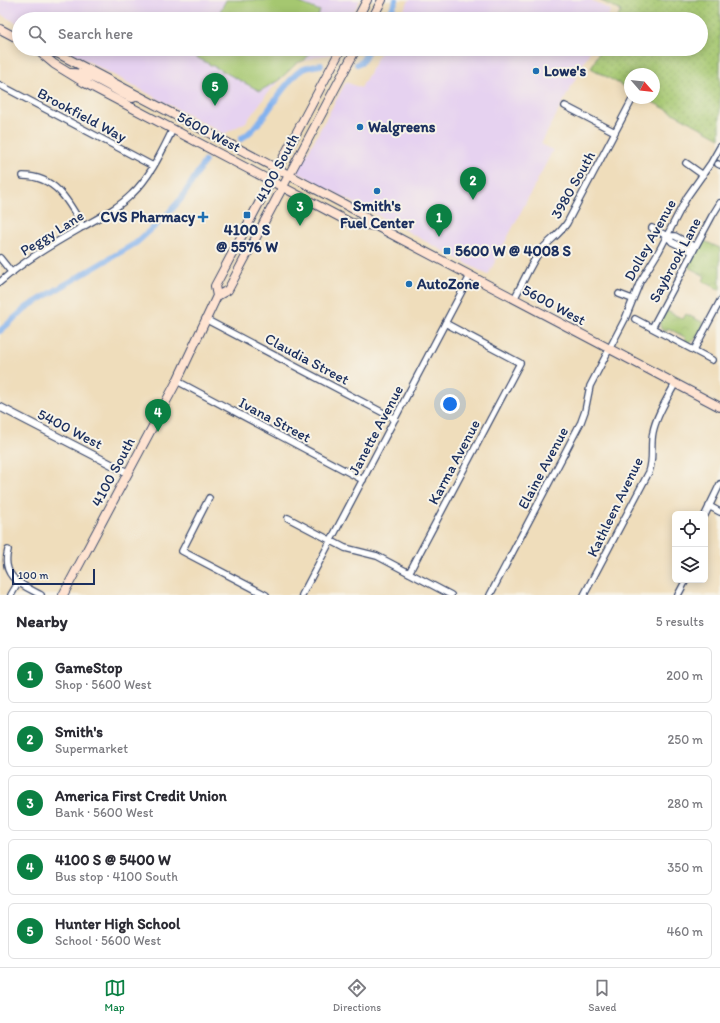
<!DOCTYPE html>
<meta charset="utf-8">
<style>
:root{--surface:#fff;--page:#f7f7f7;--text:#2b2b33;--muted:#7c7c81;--line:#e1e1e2;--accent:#0b8043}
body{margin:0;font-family:Itim,sans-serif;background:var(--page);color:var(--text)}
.controls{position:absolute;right:12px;bottom:12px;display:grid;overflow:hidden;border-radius:6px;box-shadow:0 2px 10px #0003}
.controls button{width:36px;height:36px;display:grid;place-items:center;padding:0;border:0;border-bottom:1px solid var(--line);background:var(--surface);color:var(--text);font:20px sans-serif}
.compass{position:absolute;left:624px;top:68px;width:36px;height:36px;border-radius:50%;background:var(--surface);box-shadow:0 2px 10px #0003;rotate:118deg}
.scale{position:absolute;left:12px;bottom:10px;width:83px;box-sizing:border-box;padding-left:4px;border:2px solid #1b2f5e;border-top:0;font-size:11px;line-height:14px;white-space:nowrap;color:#1b2f5e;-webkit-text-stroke:3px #f7f3e8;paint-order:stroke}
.you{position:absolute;left:450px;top:404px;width:14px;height:14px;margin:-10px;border:3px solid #fff;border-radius:50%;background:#1a73e8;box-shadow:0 0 0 6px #1a73e833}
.badge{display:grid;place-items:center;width:26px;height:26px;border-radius:50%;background:var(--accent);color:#fff;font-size:13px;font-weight:700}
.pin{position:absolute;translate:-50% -33px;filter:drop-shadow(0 1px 2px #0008)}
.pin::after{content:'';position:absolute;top:21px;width:14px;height:12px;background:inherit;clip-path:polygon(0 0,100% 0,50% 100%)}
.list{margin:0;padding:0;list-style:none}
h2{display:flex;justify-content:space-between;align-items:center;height:52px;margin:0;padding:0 16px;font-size:17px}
h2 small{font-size:13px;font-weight:400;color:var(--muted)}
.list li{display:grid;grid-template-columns:26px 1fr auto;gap:12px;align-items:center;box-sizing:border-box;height:56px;margin:0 8px 8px;padding:0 8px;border:1px solid var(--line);border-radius:6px}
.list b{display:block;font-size:15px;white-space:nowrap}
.list p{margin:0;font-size:13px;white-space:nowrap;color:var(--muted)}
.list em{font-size:13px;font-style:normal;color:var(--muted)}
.icon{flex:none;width:22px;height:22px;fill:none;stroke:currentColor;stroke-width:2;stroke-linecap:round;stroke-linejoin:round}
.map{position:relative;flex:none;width:720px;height:595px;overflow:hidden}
.search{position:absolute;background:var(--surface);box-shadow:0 2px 10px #0003;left:12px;right:12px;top:12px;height:44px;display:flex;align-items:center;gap:10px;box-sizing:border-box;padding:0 14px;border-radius:22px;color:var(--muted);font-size:15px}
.sheet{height:372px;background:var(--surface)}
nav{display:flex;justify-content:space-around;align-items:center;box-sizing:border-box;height:56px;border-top:1px solid var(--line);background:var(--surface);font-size:11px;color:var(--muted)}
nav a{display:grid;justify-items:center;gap:2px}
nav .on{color:var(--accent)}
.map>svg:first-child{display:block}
</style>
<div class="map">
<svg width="720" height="595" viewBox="0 0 720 595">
<defs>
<pattern id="grass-dots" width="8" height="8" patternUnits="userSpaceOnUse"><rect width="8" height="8" fill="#a5c76f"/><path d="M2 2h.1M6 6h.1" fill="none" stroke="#8dab63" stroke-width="1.8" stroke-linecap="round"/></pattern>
<pattern id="park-crowns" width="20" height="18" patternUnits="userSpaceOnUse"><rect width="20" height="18" fill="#a5c76f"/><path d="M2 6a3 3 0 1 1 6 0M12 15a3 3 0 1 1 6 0" fill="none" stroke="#8dab63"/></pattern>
</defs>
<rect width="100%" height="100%" fill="#f7f3e8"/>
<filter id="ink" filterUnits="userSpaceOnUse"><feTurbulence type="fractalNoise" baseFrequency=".025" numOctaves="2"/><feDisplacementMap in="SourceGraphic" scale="8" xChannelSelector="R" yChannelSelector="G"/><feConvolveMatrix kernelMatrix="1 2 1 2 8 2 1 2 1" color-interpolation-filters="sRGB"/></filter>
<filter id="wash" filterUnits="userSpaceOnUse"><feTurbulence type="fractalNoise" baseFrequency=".012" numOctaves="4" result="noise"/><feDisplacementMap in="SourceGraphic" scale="16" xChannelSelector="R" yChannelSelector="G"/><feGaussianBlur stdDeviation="0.9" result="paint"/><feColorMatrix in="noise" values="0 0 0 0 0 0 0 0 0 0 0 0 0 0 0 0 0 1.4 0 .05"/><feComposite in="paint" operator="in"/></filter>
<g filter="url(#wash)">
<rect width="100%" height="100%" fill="#efddbb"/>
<path fill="#e6d2f0" d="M0,0h360l-10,19h-331v5l-19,-10z
M409,0h182l20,10 -5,9h-207z
M65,49h269l-3,5 -11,2 -23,7 -27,27 -24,32 -22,12z
M382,49h209l-50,95 12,6 -65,125 -191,-103 49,-90 15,6z"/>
<path fill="url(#grass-dots)" stroke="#607b66" d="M600,0h120v138l-75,-40h9v-24h-24v16l-39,-22 10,-19h100v-30h-84l4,-8z"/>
<path fill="url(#park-crowns)" stroke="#607b66" d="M702,240l18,8v42l-17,-9 2,-5 -17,-9z
M665,310l18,9 3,-5 18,9c-3,8 -9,23 -19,18l1,-3 -18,-10 -2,4 -5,-3 -2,-8z"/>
<path fill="#a5c76f" stroke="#607b66" d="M226,0h67l27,11 -2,5 5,3h-107z
M200,49h112l-7,11 -8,3 -18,17 -19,11 -64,-34z"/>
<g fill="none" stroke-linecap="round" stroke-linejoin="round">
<path stroke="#83b2ee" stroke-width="6" d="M392,9l4,-9
M357,64l4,-1 8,-14
M241,139c21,-14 32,-39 48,-57 3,-3 7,-9 11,-11 6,-4 14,-5 21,-6
M0,331l27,-24 109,-64 29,-26 16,-18 24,-38"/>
</g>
</g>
<g filter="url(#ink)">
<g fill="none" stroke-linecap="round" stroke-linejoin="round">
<g stroke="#3b496c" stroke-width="8">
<path id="minor" d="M0,85l153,81
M565,106l50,26
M686,163l17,12
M718,164l2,1
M23,176c33,0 46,26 60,51
M652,228l15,8 5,6 21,10
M667,236h8l20,11
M0,258l12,15
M0,282c24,-21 51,-37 79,-53 19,-11 38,-20 53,-35 19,-18 30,-43 41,-65
M619,294l13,5
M514,299c9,-16 16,-35 27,-49 9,-10 19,-16 26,-27l66,-125
M635,319l77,41
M207,320l188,99
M652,328l60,-112 8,-13
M694,350l26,-49
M177,381l186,99
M209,498l-27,53 84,44
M709,506l11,6
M705,515l15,-31
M288,518l57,30 32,8 74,39
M8,550c-7,27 12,34 33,45
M409,573l111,-210 -75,-40
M11,595l7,-12
M302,595l168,-319
M490,595l91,-173 4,-11 5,-25 35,-67 15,-37 19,-31 28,-54 24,-34 9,-16
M584,595l65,-123c5,-13 1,-26 4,-40 3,-16 14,-33 22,-48
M678,595l8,-15"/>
</g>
<g stroke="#3b496c" stroke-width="9">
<path id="tertiary" d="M0,407l128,66"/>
</g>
<g stroke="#3b496c" stroke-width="10">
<path id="secondary" d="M357,19l10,-19
M372,19l10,-19
M0,29l19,10
M36,49l18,15 31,19 266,140 24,3
M43,49l16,5 298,157 19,15 344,181
M69,73c22,-1 41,15 60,24l4,1 2,-1
M217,296l11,-6 128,-241
M63,595l114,-214 40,-85 -2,-10 126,-237"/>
</g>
<use href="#minor" stroke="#fff" stroke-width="5.5"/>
<use href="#tertiary" stroke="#fff" stroke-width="7"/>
<use href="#secondary" stroke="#fee3d1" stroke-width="8"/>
</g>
</g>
<g fill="#1f6fb2" stroke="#f7f3e8" stroke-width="1.5">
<circle cx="536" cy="71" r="4"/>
<circle cx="360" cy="127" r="4"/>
<circle cx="377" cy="191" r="4"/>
<rect x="243" y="211" width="8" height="8" rx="2"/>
<path d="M201 211h4v4h4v4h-4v4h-4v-4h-4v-4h4z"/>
<rect x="443" y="247" width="8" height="8" rx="2"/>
<circle cx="409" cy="284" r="4"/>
</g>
<g text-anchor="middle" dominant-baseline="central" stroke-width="4" stroke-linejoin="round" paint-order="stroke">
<g font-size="15" font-weight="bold" fill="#1b2f5e" stroke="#f7f3e8" text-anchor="start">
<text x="544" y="71">Lowe's</text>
<text x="368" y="127">Walgreens</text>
<text x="377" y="206" text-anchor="middle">Smith's<tspan x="377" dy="17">Fuel Center</tspan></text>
<text x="195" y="217" text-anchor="end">CVS Pharmacy</text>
<text x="247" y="230" text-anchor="middle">4100 S<tspan x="247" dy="17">@ 5576 W</tspan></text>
<text x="455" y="251">5600 W @ 4008 S</text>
<text x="417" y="284">AutoZone</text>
</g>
<g font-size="15" fill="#1b2f5e" stroke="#f7f3e8">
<text transform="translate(82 115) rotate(28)">Brookfield Way</text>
<text transform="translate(209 132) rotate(28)">5600 West</text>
<text transform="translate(277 168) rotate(-62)">4100 South</text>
<text transform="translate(573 185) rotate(-61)">3980 South</text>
<text transform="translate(52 233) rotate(-32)">Peggy Lane</text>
<text transform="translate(650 240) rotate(-61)">Dolley Avenue</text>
<text transform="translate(675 260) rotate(-62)">Saybrook Lane</text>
<text transform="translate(554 305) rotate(28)">5600 West</text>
<text transform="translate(307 359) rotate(28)">Claudia Street</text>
<text transform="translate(275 420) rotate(28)">Ivana Street</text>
<text transform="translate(70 429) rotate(27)">5400 West</text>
<text transform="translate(376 430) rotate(-62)">Janette Avenue</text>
<text transform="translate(454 462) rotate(-62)">Karma Avenue</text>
<text transform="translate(543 468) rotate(-62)">Elaine Avenue</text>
<text transform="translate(113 472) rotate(-62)">4100 South</text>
<text transform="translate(615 507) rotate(-64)">Kathleen Avenue</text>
</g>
</g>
</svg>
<div class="controls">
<button><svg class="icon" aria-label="locate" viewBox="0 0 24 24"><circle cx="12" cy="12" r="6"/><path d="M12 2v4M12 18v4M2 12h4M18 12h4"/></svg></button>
<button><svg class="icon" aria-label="layers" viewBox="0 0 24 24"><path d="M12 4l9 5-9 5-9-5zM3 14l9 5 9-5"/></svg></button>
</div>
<svg class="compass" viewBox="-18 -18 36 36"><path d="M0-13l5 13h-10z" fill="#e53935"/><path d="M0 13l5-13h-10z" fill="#7c7c81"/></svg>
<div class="scale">100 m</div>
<div class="you"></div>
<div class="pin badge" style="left:439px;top:237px">1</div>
<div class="pin badge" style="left:473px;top:200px">2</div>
<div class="pin badge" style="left:300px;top:226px">3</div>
<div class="pin badge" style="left:158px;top:432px">4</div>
<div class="pin badge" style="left:215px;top:106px">5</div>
<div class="search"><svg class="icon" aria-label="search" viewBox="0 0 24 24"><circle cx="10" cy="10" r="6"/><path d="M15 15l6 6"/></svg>Search here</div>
</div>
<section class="sheet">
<h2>Nearby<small>5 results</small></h2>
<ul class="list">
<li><span class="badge">1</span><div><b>GameStop</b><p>Shop · 5600 West</p></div><em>200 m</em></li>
<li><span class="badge">2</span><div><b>Smith's</b><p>Supermarket</p></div><em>250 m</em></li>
<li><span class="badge">3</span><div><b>America First Credit Union</b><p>Bank · 5600 West</p></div><em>280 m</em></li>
<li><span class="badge">4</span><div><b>4100 S @ 5400 W</b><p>Bus stop · 4100 South</p></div><em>350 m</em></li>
<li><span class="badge">5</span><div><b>Hunter High School</b><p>School · 5600 West</p></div><em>460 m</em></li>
</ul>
</section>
<nav>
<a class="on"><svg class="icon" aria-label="map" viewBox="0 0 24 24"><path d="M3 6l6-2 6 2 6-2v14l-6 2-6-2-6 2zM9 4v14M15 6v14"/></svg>Map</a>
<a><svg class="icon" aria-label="directions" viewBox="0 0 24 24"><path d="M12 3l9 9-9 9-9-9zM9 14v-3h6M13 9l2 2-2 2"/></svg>Directions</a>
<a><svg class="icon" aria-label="saved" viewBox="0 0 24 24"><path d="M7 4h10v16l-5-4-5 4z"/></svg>Saved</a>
</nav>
